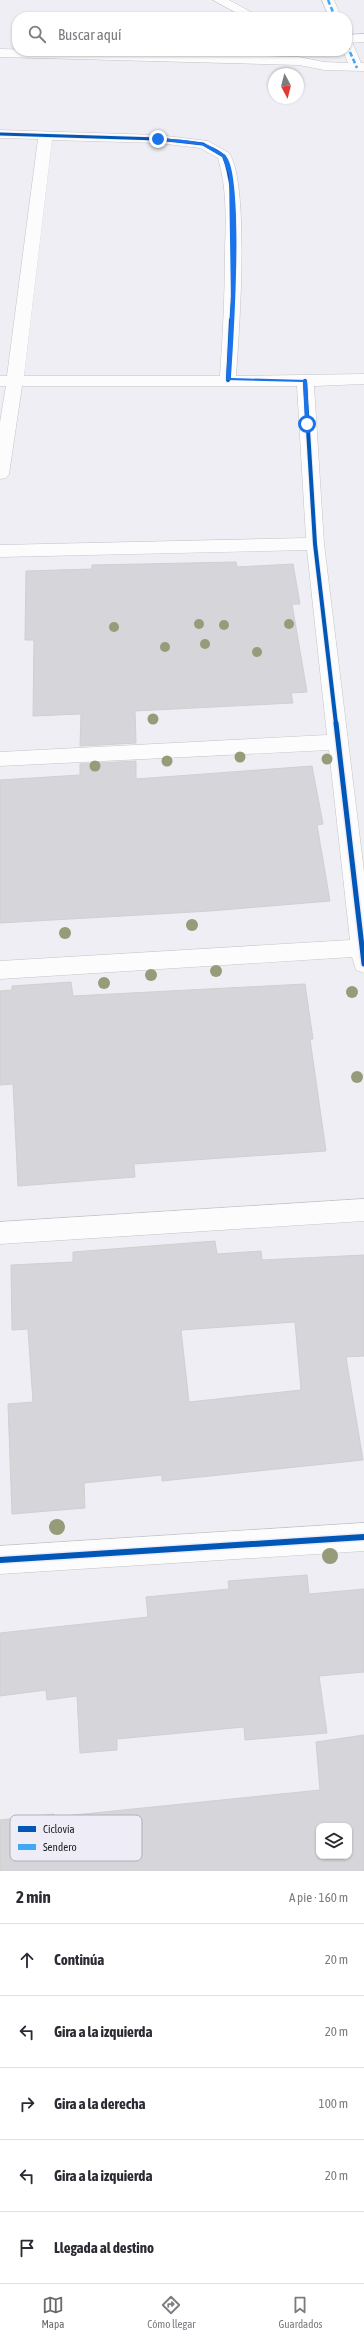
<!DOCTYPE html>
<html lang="es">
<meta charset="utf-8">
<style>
:root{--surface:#fff;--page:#f7f7f7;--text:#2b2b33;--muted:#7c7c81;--line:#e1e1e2;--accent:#6a696e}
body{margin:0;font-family:"Asap Condensed",sans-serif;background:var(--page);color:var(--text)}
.controls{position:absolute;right:12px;bottom:12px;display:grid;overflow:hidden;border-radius:8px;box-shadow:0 1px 3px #0004}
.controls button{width:36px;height:36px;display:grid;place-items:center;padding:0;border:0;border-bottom:1px solid var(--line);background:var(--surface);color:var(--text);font:20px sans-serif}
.compass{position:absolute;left:268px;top:68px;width:36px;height:36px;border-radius:50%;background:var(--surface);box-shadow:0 1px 3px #0004;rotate:173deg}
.stop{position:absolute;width:12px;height:12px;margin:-9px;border:3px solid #1a73e8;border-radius:50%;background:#fff}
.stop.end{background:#1a73e8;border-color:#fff;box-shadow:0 1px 4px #0008}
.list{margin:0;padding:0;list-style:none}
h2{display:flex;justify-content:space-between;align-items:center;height:52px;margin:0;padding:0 16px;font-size:17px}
h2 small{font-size:13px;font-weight:400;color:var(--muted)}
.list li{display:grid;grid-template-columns:26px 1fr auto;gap:12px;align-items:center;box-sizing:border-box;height:72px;padding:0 16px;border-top:1px solid var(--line)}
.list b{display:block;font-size:15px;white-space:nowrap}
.list em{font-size:13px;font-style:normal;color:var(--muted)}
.icon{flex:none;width:22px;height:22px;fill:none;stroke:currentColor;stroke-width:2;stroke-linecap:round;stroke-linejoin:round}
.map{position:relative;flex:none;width:364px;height:1871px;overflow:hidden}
.search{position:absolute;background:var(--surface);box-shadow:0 1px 3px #0004;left:12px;right:12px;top:12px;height:44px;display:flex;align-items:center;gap:10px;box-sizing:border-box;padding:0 14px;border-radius:16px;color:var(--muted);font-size:15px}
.sheet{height:412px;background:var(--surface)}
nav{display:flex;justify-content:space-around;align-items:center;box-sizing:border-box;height:56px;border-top:1px solid var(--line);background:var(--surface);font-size:11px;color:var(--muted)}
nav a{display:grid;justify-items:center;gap:2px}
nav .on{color:var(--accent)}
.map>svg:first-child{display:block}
</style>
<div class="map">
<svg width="364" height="1871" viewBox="0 0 364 1871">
<rect width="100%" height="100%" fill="#efeef4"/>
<path fill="#d6d5d9" stroke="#d0cfd2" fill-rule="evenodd" d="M236,562l1,5 56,-3 7,40h-8l15,88 -16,1 2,10 -158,8 1,32 -56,3 1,-32 -48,2 1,-76h-9l1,-69 66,-2v-4z
M136,761v18l176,-13 11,58 -6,1 13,76 -120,10 -210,12v-143l80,-5v-11z
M71,982l2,14 232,-12 8,55h-3l16,112 -192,13 1,13 -117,9 -5,-102 -13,1v-94l12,-1v-4z
M215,1241l2,13 44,-3 1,9 102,-5v101l-18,1 17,103 -201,21v-6l-78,8 1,25 -73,6 -4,-110 25,-2 -5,-73 -16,1 -1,-65 62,-3v-10zM295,1322l6,68 -112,12 -8,-72z
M307,1575l2,19 55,-5v83l-45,4 8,57 -82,7 -1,-13 -127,12v11l-37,3 -3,-57 -30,4 -1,-10 -46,6v-63l148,-16 -2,-20 83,-8 -1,-8z
M364,1735v136h-364v-51l54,-6v3l266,-27 -4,-48zM319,1826h30v30h-30z"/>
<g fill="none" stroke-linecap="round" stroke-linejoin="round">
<g stroke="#c4c4c7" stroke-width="1">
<path id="service" d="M364,34v8l-17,1v-8z"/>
</g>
<g stroke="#c4c4c7" stroke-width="1">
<path id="minor" d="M213,0h16l31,17h-16z
M322,0h12l7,17h-12z
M347,41l5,1 9,21h3v8l-40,-1 -25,-5 -299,-8v-8l299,8 25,5 24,1 -5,-12h4z
M0,130l158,5 50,6 21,12c21,31 10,181 7,223l128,-2v10l-50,2 10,158 40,328v101l-8,-3 -4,-13 -352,22v-18l350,-21 -21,-190 -329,16v-14l327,-17 -20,-185 -307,7v-12l306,-7 -9,-152h-275l-13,88 -3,4 -6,1v-57l6,-36h-6v-10h7l31,-237 -38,-1zM52,140l106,3 42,5 18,10c9,30 8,61 7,92 0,42 -2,84 -5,126h-196z
M364,1199v22l-364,23v-22z
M364,1523v28l-364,23v-28z"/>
</g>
<use href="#service" fill="#fdfcfd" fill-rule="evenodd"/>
<use href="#minor" fill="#fdfcfd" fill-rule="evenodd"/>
<path stroke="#3fa9f5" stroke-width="2.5" stroke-dasharray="5 2.5" stroke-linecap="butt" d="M328,0l7,17
M347,45l10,23"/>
<g stroke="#eeecf6" stroke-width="4.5">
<path id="cycleway-far3" d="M0,134l158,5 45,5 21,12c16,50 10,113 7,165"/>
</g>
<g stroke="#eeecf6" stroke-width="6">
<path id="cycleway-far2" d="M228,380l3,-60
M305,381l10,163 21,180"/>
</g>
<g stroke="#eeecf6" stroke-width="8">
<path id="cycleway-far1" d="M336,723l28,241"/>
</g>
<g stroke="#eeecf6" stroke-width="9">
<path id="cycleway" d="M0,1560l364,-23"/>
</g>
<use href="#cycleway-far3" stroke="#0057b8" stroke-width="3"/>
<use href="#cycleway-far2" stroke="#0057b8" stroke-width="4"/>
<use href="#cycleway-far1" stroke="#0057b8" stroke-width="5"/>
<use href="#cycleway" stroke="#0057b8" stroke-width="6"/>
</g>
<g fill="#969b7a">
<circle cx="199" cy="624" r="5"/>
<circle cx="289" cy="624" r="5"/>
<circle cx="224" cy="625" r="5"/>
<circle cx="114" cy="627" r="5"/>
<circle cx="205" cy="644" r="5"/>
<circle cx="165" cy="647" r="5"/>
<circle cx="257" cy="652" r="5"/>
<circle cx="153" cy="719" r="5.5"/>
<circle cx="240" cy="757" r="5.5"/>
<circle cx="327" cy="759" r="5.5"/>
<circle cx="167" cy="761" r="5.5"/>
<circle cx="95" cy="766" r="5.5"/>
<circle cx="192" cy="925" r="6"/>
<circle cx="65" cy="933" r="6"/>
<circle cx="216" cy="971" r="6"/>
<circle cx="151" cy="975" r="6"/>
<circle cx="104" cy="983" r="6"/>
<circle cx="352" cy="992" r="6"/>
<circle cx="357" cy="1077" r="6"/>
<circle cx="57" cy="1527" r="8"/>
<circle cx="330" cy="1556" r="8"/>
</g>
<path fill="#1a73e8" d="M158,138c22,2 49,1 67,17 20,17 8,191 6,223l76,2 2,45 -4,-1 -2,-42 -77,-2 5,-78 -2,-127 -7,-18 -20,-12 -45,-5z"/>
<rect x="10" y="1815" width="132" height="46" rx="6" fill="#eeecf6" stroke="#b1afb8" stroke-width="1"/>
<rect x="18" y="1826" width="18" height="6" fill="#0057b8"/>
<rect x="18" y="1844" width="18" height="6" fill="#3fa9f5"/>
<g font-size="11" fill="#232226">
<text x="43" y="1833">Ciclovía</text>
<text x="43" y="1851">Sendero</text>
</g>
</svg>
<div class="controls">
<button><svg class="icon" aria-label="layers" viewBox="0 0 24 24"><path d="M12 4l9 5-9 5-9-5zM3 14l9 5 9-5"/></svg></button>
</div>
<svg class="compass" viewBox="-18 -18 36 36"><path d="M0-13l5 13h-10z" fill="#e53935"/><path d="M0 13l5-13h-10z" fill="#7c7c81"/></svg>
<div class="stop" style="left:307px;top:424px"></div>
<div class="stop end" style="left:158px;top:139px"></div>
<div class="search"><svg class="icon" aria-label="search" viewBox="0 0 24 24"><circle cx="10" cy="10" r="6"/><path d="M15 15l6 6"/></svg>Buscar aquí</div>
</div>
<section class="sheet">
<h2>2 min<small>A pie · 160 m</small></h2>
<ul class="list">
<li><svg class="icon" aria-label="ahead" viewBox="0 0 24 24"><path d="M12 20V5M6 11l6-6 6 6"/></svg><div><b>Continúa</b></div><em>20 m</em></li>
<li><svg class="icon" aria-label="left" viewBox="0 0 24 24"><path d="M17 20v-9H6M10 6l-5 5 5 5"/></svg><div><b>Gira a la izquierda</b></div><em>20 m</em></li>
<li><svg class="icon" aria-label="right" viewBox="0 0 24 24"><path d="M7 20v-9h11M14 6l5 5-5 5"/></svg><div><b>Gira a la derecha</b></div><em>100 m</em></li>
<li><svg class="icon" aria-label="left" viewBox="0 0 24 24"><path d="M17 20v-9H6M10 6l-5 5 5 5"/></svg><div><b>Gira a la izquierda</b></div><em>20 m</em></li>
<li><svg class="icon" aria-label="arrive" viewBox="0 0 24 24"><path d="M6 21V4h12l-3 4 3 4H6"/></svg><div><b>Llegada al destino</b></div></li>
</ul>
</section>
<nav>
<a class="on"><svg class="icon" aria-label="map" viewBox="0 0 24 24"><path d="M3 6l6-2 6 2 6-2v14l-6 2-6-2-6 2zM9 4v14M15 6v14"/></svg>Mapa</a>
<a><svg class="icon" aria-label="directions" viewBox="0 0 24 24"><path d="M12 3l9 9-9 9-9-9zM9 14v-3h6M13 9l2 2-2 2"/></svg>Cómo llegar</a>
<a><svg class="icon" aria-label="saved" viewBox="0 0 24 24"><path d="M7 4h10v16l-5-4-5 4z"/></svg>Guardados</a>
</nav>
